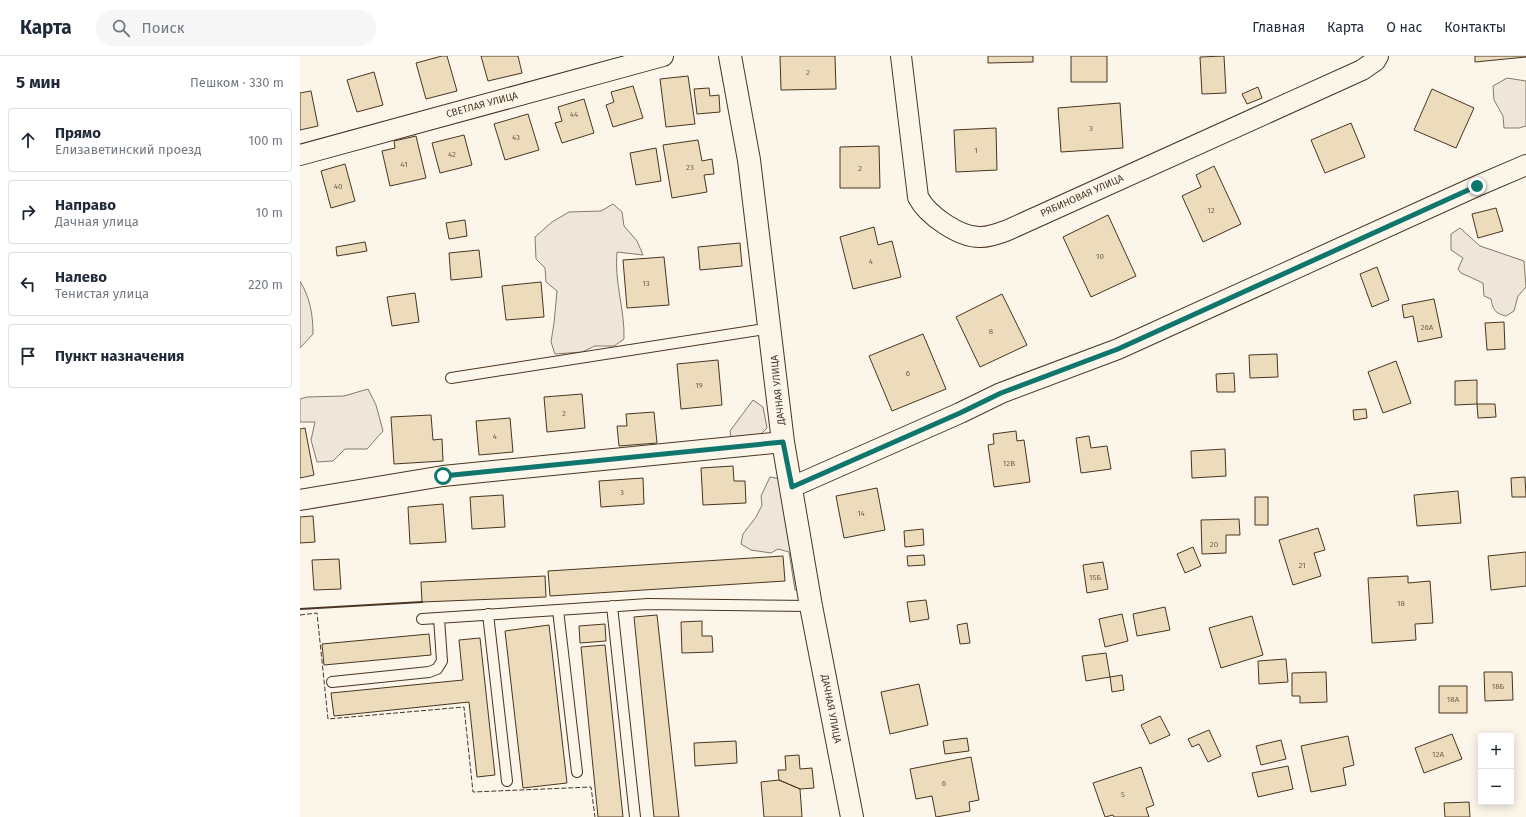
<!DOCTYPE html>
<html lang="ru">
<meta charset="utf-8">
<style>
:root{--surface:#fff;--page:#f6f6f7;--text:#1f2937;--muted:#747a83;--line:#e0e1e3}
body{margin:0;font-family:"Fira Sans",sans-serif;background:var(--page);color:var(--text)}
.controls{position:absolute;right:12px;bottom:12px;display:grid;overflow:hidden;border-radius:4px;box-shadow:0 2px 10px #0003}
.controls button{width:36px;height:36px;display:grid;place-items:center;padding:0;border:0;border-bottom:1px solid var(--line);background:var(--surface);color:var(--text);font:20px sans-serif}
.stop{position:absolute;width:12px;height:12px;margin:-9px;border:3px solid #0f766e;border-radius:50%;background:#fff}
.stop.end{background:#0f766e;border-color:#fff;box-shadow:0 1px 4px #0008}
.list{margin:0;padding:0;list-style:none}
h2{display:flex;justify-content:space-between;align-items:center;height:52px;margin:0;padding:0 16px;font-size:17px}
h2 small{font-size:13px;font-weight:400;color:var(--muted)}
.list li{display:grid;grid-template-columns:26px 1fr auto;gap:12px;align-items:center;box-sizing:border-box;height:64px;margin:0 8px 8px;padding:0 8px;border:1px solid var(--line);border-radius:4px}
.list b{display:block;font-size:15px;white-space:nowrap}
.list p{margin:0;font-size:13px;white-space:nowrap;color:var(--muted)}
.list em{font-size:13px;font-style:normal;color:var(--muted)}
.icon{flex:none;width:22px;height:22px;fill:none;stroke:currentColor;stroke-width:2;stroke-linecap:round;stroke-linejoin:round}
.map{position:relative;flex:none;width:1226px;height:761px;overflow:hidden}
header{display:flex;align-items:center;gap:24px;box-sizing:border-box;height:56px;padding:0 20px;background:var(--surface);border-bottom:1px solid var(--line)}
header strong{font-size:19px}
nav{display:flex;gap:22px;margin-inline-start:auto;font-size:14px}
.search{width:280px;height:36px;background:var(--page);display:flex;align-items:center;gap:10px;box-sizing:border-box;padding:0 14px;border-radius:22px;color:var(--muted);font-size:15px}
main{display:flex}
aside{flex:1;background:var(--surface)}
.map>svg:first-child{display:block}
</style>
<header>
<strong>Карта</strong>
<div class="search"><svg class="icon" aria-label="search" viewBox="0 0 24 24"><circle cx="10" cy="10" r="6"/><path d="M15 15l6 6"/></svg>Поиск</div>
<nav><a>Главная</a><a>Карта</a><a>О нас</a><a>Контакты</a></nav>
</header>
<main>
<aside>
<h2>5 мин<small>Пешком · 330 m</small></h2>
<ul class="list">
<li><svg class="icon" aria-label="ahead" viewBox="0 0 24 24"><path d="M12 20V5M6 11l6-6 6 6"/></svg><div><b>Прямо</b><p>Елизаветинский проезд</p></div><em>100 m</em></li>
<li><svg class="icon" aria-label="right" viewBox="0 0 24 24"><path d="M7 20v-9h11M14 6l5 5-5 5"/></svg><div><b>Направо</b><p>Дачная улица</p></div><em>10 m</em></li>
<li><svg class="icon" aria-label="left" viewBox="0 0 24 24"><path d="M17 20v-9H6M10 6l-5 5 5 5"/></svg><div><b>Налево</b><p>Тенистая улица</p></div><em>220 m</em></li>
<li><svg class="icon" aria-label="arrive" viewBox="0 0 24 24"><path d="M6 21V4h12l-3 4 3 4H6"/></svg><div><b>Пункт назначения</b></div></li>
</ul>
</aside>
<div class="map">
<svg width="1226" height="761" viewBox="0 0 1226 761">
<rect width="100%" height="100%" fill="#fbf6e9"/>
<path fill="#ede6d9" stroke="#887966" d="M1207,22l19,3v45l-7,2h-15l-1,-12 -9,-16 -1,-14z
M313,148l9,8 2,14 13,15 6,14 -26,-3c-3,30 8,58 7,87l-10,7h-19l-13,6 -27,2 -4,-12 3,-19 3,-32 -11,-9 -1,-14 -9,-9 -1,-22 17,-15 17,-10 32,-1z
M1160,172l20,18 44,15 2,26 -8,9 -4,15 -8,5c-11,-3 -13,-6 -15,-17l-7,-3 -1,-13 -22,-10 -3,-4 5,-11 -12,-8v-16z
M0,225c10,17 13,33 13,53l-13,14z
M68,333l8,16 7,26 -16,18h-22l-12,12 -16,1 -6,-22 4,-18h-15v-23l7,-2 37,-1z
M453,344l10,7 4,21 -6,6 -30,3 -1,-6z
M470,421l11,2 20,110 -6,1 -6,-38 -11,-3 -7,4 -20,-3 -10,-6 2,-10 13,-17 6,-12 -1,-9z"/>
<path fill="#ecdcbc" stroke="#4a3520" d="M142,0h5l10,35 -31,8 -10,-36z
M181,0h37l4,17 -34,8z
M480,0h55l1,33 -55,1z
M688,0h45v6l-45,1z
M771,0h36v26h-36z
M924,0l2,37 -24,1 -2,-37z
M1175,0h51v1l-51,5z
M74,16l9,33 -26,7 -10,-32z
M388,20l7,48 -29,3 -6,-48z
M333,30l10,32 -30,9 -7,-22 8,-3 -3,-10z
M958,31l4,11 -15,6 -5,-10z
M409,32l1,8 9,-1 1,17 -23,2 -3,-25z
M1132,33l42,19 -18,40 -42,-18z
M11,35l7,35 -18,4v-37z
M284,43l10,34 -32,10 -7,-20 7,-2 -4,-14z
M820,47l3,45 -62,4 -3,-44z
M228,58l11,36 -34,10 -11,-36z
M1051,67l14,34 -40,16 -14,-33z
M696,72l1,42 -41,2 -2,-42z
M164,79l8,30 -32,8 -8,-30z
M116,80l10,42 -36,8 -8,-35 13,-3 -1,-7z
M398,84l4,21 10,-2 2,15 -10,1 3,17 -35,6 -9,-53z
M579,90l1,42h-40v-41z
M356,92l5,33 -25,4 -6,-32z
M45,108l10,37 -24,7 -10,-37z
M914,110l27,58 -38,18 -21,-46 19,-9 -5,-12z
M1196,152l7,23 -25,7 -6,-24z
M808,159l28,61 -45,21 -28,-60z
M165,164l2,16 -18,3 -3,-16z
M574,171l4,18 14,-4 9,36 -48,12 -13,-52z
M65,186l2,9 -30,5 -1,-9z
M440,187l2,23 -42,4 -2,-23z
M179,194l3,27 -31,3 -2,-27z
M364,201l5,48 -42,3 -4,-48z
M1077,211l12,33 -17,7 -12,-33z
M241,226l3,35 -38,3 -4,-34z
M115,237l4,29 -27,4 -5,-29z
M702,238l25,51 -47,22 -24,-50z
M1134,243l8,38 -24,5 -5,-26 -9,2 -2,-13z
M1204,266l1,27 -18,1 -2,-27z
M623,278l23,55 -54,22 -23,-55z
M977,298l1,23 -28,1 -1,-23z
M418,304l4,45 -41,4 -4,-45z
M1096,305l15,42 -28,10 -15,-41z
M934,317l1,19h-18l-1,-18z
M1177,324v24l-22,1v-24z
M282,338l3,34 -38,4 -3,-35z
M1177,348h18l1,13 -18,1z
M1066,353l1,9 -13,2 -1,-10z
M354,356l3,31 -38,3 -2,-20h10l-1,-12z
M131,359l2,25 9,-1 1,22 -49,3 -3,-47z
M210,362l3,34 -34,3 -3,-34z
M5,372l9,47 -14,3v-49z
M716,375l1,10 7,-1 6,42 -36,5 -6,-42 6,-1 -1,-10z
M789,380l2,12 16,-2 4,23 -30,4 -5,-35z
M925,393l1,27 -34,2 -1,-27z
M433,410l1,15h11l1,22 -43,2 -2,-37z
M1225,421l1,20h-14l-1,-19z
M343,422l1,26 -43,3 -2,-26z
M577,432l8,42 -41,8 -8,-42z
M1158,435l3,32 -44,3 -3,-31z
M203,439l2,32 -33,2 -2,-32z
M955,441h13v28h-13z
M143,448l3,38 -36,2 -2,-37z
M13,460l2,26 -15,1v-26z
M939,463l1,16h-14v18l-24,1 -1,-34z
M1018,472l7,22 -11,3 7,23 -28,9 -14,-45z
M623,473l1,16 -19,2 -1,-16z
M893,491l8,19 -16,7 -8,-19z
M1226,496v34l-35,4 -3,-34z
M624,499l1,10 -17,1 -1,-10z
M483,500l2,25 -235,15 -2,-25z
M39,503l2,30 -27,1 -2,-30z
M803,506l5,27 -21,4 -4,-28z
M245,520l1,21 -124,5 -1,-20z
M1108,520v7l22,-2 3,42 -18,1 1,16 -44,3 -4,-65z
M626,544l3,19 -19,3 -3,-20z
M865,551l5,23 -33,6 -4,-22z
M822,558l6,27 -23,6 -6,-28z
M357,559l22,202h-25l-20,-200z
M952,560l11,39 -42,13 -12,-40z
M402,565v15h10l1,16 -31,1 -1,-31z
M667,567l3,20 -10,1 -3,-19z
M305,568l1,17 -26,2 -1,-17z
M249,569l18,158 -44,5 -18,-157z
M129,578l2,21 -107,10 -2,-21z
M180,582l15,137 -18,2 -8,-75 -135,14 -3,-23 132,-13 -4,-40z
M305,589l18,172h-25l-17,-170z
M806,597l4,24 -24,4 -4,-25z
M986,603l2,23 -29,2 -1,-23z
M1026,616l1,30 -27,1v-7h-8v-23z
M1184,616h28l1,28 -28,1z
M822,619l2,15 -12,2 -2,-15z
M619,628l9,41 -38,9 -9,-42z
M1139,630h28v27h-28z
M860,660l10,19 -20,9 -9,-19z
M909,674l12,26 -13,6 -9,-18 -7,3 -4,-8z
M1152,678l10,25 -38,14 -9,-25z
M1048,680l6,29 -11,3 3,17 -35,7 -10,-46z
M667,682l2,13 -24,3 -2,-13z
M981,684l5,19 -25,6 -5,-19z
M436,685l1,22 -42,3 -1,-23z
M499,699l1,14 12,-1 2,20 -14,1 -21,-9 -1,-10h8l-1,-14z
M671,701l8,43 -10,2 1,9 -34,6 -4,-21 -16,3 -6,-30z
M988,710l5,23 -35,8 -6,-24z
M841,711l13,38 -8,3 3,9h-35l-1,-2 -8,2 -12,-34z
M479,724l21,9 2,28h-38l-3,-35z
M1169,746l1,15h-25l-1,-14z"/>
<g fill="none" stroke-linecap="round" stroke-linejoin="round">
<g stroke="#4a3520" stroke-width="12">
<path id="lane" d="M151,322l320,-50
M312,550l23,211
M258,554l19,162
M188,558l19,167
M122,563l226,-15 163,2
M32,626l97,-10 8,-3 5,-8 -3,-43"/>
</g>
<g stroke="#4a3520" stroke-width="22">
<path id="street" d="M601,0l17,141c9,18 42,41 63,40 9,0 19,-4 27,-7l354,-160 13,-9 3,-5
M0,99l363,-99
M492,431l168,-74 41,-20 117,-44 359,-163 49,-21
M0,444l143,-24 340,-34"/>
</g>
<g stroke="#4a3520" stroke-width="24">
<path id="secondary" d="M430,0l19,104 34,282 28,164 41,211"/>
</g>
<use href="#lane" stroke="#fbf6e9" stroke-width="10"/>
<use href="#street" stroke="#fbf6e9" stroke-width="20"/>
<use href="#secondary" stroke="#fbf6e9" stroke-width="22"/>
<path stroke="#4a3520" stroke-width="1" stroke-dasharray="5 2" stroke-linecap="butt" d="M0,559l17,-2 11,106 136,-12 9,85 118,-5 4,30"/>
<path stroke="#4a3520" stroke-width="2" d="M0,553l122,-7"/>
</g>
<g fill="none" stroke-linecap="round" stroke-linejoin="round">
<path stroke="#0f766e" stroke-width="5" d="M143,420l340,-34 9,45 168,-74 41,-20 117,-44 359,-163"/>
</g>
<g text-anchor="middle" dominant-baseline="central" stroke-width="3" stroke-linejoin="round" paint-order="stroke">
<g font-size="8" fill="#725f47">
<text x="508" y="16">2</text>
<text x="274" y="58">44</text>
<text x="791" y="72">3</text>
<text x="216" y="81">43</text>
<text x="676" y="94">1</text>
<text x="152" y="98">42</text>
<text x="104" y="108">41</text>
<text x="390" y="111">23</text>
<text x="560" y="112">2</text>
<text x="38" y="130">40</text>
<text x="911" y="154">12</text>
<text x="800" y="200">10</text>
<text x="571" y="205">4</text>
<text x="346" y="227">13</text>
<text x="1127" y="271">26А</text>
<text x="691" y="275">8</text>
<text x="608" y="317">6</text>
<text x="399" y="329">19</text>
<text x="264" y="357">2</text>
<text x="195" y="380">4</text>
<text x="709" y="407">12В</text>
<text x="322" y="436">3</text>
<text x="561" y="457">14</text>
<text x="914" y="488">20</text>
<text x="1002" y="509">21</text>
<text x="795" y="521">15Б</text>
<text x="1101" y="547">18</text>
<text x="1198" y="630">18Б</text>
<text x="1153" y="643">18А</text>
<text x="1138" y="698">12А</text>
<text x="644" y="727">6</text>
<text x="823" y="738">5</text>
</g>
<g font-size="10" fill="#4a3520" stroke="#fbf6e9">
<text transform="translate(182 49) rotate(-15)">СВЕТЛАЯ УЛИЦА</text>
<text transform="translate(782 140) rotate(-24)">РЯБИНОВАЯ УЛИЦА</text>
<text transform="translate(478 334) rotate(-96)">ДАЧНАЯ УЛИЦА</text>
<text transform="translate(531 653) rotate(79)">ДАЧНАЯ УЛИЦА</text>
</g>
</g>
</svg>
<div class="controls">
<button>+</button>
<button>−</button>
</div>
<div class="stop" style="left:143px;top:420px"></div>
<div class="stop end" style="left:1177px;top:130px"></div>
</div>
</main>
